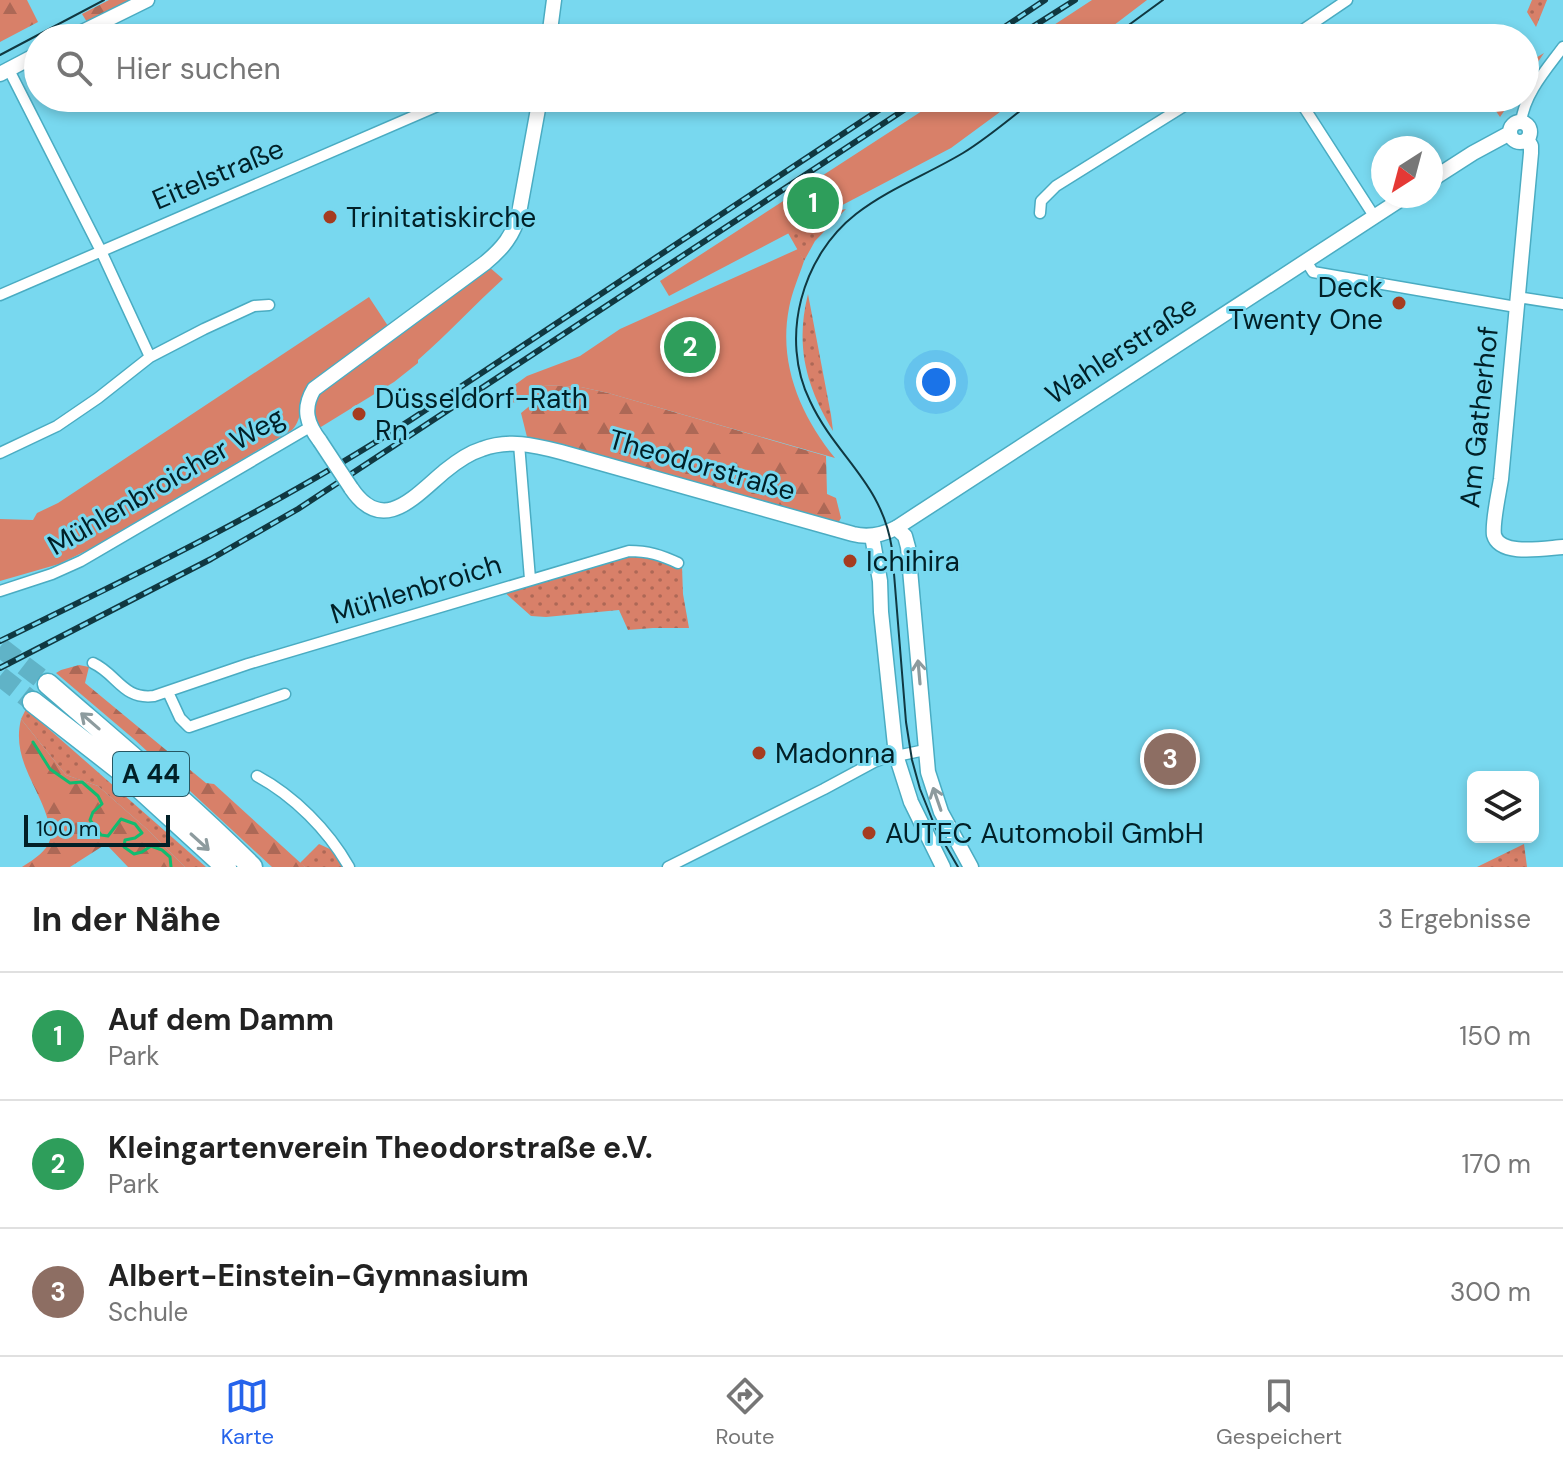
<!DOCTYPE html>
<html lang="de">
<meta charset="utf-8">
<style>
:root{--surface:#fff;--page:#f6f6f6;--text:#222;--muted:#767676;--line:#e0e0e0;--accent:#2563eb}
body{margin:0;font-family:"DM Sans",sans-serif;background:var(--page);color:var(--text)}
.controls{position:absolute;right:24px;bottom:24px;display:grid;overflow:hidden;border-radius:12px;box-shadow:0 4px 12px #0003}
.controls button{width:72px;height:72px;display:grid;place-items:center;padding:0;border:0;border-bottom:2px solid var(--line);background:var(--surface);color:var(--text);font:40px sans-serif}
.compass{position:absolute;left:1371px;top:136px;width:72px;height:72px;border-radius:50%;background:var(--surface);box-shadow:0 4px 12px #0003;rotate:216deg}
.scale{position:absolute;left:24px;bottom:20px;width:146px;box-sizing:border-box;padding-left:8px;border:4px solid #012027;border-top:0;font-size:22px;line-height:28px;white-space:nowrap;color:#012027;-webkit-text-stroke:6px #78d8ef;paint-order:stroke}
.you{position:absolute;left:936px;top:382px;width:28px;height:28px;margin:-20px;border:6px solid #fff;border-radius:50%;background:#1a73e8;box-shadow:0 0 0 12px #1a73e833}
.badge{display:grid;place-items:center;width:52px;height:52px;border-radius:50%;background:var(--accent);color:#fff;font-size:26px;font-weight:700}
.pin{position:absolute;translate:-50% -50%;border:4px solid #fff;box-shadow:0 2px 8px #0006}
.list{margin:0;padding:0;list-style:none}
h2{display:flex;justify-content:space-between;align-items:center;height:104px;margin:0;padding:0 32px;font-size:34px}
h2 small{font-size:26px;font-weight:400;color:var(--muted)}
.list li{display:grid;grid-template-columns:52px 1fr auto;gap:24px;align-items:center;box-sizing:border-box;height:128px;padding:0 32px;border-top:2px solid var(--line)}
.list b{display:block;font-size:30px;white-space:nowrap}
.list p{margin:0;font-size:26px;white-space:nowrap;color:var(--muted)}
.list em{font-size:26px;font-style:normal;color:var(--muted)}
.icon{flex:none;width:44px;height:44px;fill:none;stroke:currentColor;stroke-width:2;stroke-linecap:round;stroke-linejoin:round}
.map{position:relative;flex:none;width:1563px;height:867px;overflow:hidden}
.search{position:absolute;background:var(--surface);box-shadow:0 4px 12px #0003;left:24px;right:24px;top:24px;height:88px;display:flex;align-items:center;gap:20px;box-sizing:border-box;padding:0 28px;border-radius:44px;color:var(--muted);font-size:30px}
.sheet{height:488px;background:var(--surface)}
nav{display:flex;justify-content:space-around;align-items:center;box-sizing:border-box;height:112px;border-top:2px solid var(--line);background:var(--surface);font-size:22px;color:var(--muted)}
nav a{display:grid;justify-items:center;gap:4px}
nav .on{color:var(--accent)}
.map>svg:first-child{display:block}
</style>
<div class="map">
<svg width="1563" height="867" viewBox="0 0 1563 867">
<defs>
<pattern id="grass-dots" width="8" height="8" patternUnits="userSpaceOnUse" patternTransform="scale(2)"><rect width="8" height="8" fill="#d88069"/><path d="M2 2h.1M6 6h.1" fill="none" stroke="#ad6856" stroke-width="1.8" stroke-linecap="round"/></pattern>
<pattern id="forest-firs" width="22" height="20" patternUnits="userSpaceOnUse" patternTransform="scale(2)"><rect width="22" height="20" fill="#d88069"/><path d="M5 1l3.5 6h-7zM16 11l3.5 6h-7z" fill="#ad6856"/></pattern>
</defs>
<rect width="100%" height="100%" fill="#78d8ef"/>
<path fill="url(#grass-dots)" d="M1532,0h15l-11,27 -9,-15z
M846,209l-31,32 -11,20 -16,-28 39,-20z
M808,294l23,121 2,16c-27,-45 -38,-85 -25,-137z
M637,556l45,11 1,27 6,34h-36l-25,2 -9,-20 -73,7 -15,-1 -29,-26 116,-33z
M26,709l180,158h-21l-37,-37 -50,-44 -32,-11 -45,-56z
M319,844l13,6 11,17h-38l-5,-4z
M1524,844l3,23h-50z"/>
<path fill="url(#forest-firs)" d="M0,0h27l11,22 -38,20z
M109,0h25l-47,22 -5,-8z
M542,385l39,2 27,6 218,63 1,38 9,4 5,20 -3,5 -311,-86 -6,-24 16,-13z
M79,665l10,2 -4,16 121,100 8,1 91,83h-33l-137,-127 -79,-67 5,-3z
M21,719l45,56 32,11 50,44 37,37h-57l-22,-23 -36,23h-48c12,-8 27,-16 29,-32 -5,-43 -41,-71 -30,-116z"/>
<path fill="#d88069" d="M1092,0h55l-50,38h-63z
M1525,39l9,20 10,-6 -19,28z
M942,98h77l-68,50 -282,148 -9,-15z
M1487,98h26l-13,19z
M798,249l6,12c-5,15 -12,31 -15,47 -11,56 12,108 46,150l-227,-65 -27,-6 -39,-2 -5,15 -30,3 -5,-9 25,-18 53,-20 40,-27z
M488,266l15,13c-29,26 -55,55 -85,81v3l-24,19 -78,48c-2,-16 -6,-27 6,-40z
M369,297l19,29 -78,59c-12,16 -6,33 -18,45l-204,120 -29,14 -59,17v-62l33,1 4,-7 21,-10z"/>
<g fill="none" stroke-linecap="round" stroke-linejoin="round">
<path stroke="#11bc70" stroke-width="3" d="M33,742l17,27 20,14 12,-1 16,14 4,8 -9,8 -3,8 11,15 7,1 13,-17 14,5 7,9 -7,5 -10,2 -1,7 10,7 8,-2 9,-6 11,4 8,7 1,10"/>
<path stroke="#60b3c7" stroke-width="20" stroke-dasharray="20 10" stroke-linecap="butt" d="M0,647l48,37
M0,676l33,26"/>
<g stroke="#4aacc2" stroke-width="13">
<path id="minor" d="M1291,38l56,-38
M8,68l93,183 49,106
M1298,98l76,118
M1521,122c4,-29 25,-52 42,-75
M1040,213l1,-12 15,-15 141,-88
M1306,261l7,11 203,35
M0,295l456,-197
M1517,297l46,7
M519,444l11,135
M0,453l57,-27 41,-28 52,-41 54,-28 50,-23 15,-1
M0,591l52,-17 29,-13 229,-134
M93,663c24,11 30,37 61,33l94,-32 381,-113c19,0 32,4 49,12
M168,692l12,26 9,9 96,-33
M257,776c37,20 71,54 92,91
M668,867l156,-78 50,-27 8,-3 43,-9"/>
</g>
<g stroke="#4aacc2" stroke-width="17">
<path id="tertiary" d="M1510 132a10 10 0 1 1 20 0a10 10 0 1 1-20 0Z
M1527,139l4,7v7l-30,326c-2,13 -9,44 -7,56 6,22 52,13 69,12
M1431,180l42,-27 37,-20
M896,528l510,-332"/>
</g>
<g stroke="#4aacc2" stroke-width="17">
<path id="secondary" d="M70,38l77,-38
M549,38l5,-38
M0,74l38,-20
M320,441c-13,-17 -18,-32 -6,-52l171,-126c17,-14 29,-28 34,-50l21,-115
M351,488c32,48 64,8 94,-17 11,-9 24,-18 37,-22 27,-10 52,-4 79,3l292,82c16,4 29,1 43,-6l9,8 3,11 20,225 13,40 30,55
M872,536l8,45 1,31 15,143 15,47 32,65"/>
</g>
<g stroke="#4aacc2" stroke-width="23">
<path id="motorway" d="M48,684c69,60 139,118 204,183
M33,702l87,68 106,97"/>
</g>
<use href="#minor" stroke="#fff" stroke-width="10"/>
<use href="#tertiary" stroke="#fff" stroke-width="14"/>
<use href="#secondary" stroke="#fff" stroke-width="14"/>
<use href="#motorway" stroke="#fff" stroke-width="20"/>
<path stroke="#103841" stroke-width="2" d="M1111,38l52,-38
M0,55l104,-55
M958,867l-22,-38 -16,-40 -8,-29 -6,-38 -14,-173c-10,-67 -56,-92 -82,-148 -31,-63 -8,-145 46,-187 32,-25 72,-40 107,-61 26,-16 49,-36 73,-55"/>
<g stroke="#103841" stroke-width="6">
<path id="rail" d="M988,38l57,-38
M1015,38l60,-38
M0,641c140,-68 281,-137 412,-222l485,-321
M0,668l211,-109 87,-50 624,-411"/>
</g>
<use href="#rail" stroke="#78d8ef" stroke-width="3" stroke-dasharray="9" stroke-linecap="butt"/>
<g stroke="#4aacc2" stroke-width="17" stroke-linecap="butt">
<path id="secondary-bridge" d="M320,441l31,47"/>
</g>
<use href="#secondary-bridge" stroke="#fff" stroke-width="14"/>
</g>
<defs><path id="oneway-shaft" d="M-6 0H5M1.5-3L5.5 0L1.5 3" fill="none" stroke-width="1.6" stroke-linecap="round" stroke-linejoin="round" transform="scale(2)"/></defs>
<g stroke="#8d9b9e">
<use href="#oneway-shaft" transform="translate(919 672) rotate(-95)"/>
<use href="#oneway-shaft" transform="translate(90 721) rotate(-139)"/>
<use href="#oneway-shaft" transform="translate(937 799) rotate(-109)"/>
<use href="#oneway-shaft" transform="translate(200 842) rotate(42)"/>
</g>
<g fill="#a53c20" stroke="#78d8ef" stroke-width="3">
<circle cx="330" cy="217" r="8"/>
<circle cx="1399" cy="303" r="8"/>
<circle cx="359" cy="414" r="8"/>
<circle cx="850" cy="561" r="8"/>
<circle cx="759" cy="753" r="8"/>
<circle cx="869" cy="833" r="8"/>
</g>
<g text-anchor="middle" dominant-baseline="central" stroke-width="6" stroke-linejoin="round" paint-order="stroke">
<rect fill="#78d8ef" stroke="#255763" stroke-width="2" x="113" y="752" width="76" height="44" rx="6"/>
<g font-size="26" font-weight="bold" fill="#012027">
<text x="151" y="774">A 44</text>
</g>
<g font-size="28" fill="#012027" stroke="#78d8ef">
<text transform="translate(218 174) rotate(-23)">Eitelstraße</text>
<text transform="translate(1121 350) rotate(-33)">Wahlerstraße</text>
<text transform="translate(1479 417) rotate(-84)">Am Gatherhof</text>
<text transform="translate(702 465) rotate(16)">Theodorstraße</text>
<text transform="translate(166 481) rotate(-30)">Mühlenbroicher Weg</text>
<text transform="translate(416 589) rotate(-17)">Mühlenbroich</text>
</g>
<g font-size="28" fill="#012027" stroke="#78d8ef" text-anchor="start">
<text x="346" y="217">Trinitatiskirche</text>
<text x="1383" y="287" text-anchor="end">Deck<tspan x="1383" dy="32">Twenty One</tspan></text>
<text x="375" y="398">Düsseldorf-Rath<tspan x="375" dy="32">Rn</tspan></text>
<text x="866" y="561">Ichihira</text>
<text x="775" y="753">Madonna</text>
<text x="885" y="833">AUTEC Automobil GmbH</text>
</g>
</g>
</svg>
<div class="controls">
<button><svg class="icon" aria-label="layers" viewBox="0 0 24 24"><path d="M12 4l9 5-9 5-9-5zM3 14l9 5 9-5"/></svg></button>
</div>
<svg class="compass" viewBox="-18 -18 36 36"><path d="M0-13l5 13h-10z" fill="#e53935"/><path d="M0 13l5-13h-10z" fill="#767676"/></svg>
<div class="scale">100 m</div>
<div class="you"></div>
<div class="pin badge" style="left:813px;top:203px;background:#2e9e5b">1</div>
<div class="pin badge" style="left:690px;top:347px;background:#2e9e5b">2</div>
<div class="pin badge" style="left:1170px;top:759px;background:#8d6e63">3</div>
<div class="search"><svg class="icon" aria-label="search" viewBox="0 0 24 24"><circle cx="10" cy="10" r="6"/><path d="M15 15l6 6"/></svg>Hier suchen</div>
</div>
<section class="sheet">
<h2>In der Nähe<small>3 Ergebnisse</small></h2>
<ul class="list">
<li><span class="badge" style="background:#2e9e5b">1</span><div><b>Auf dem Damm</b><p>Park</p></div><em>150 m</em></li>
<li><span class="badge" style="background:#2e9e5b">2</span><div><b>Kleingartenverein Theodorstraße e.V.</b><p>Park</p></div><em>170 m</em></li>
<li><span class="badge" style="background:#8d6e63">3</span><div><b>Albert-Einstein-Gymnasium</b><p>Schule</p></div><em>300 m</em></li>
</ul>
</section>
<nav>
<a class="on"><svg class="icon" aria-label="map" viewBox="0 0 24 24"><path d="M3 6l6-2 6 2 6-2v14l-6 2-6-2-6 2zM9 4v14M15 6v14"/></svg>Karte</a>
<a><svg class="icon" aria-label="directions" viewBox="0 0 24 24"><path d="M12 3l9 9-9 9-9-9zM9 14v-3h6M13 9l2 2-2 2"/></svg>Route</a>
<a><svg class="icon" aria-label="saved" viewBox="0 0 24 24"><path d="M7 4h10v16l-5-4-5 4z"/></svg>Gespeichert</a>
</nav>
